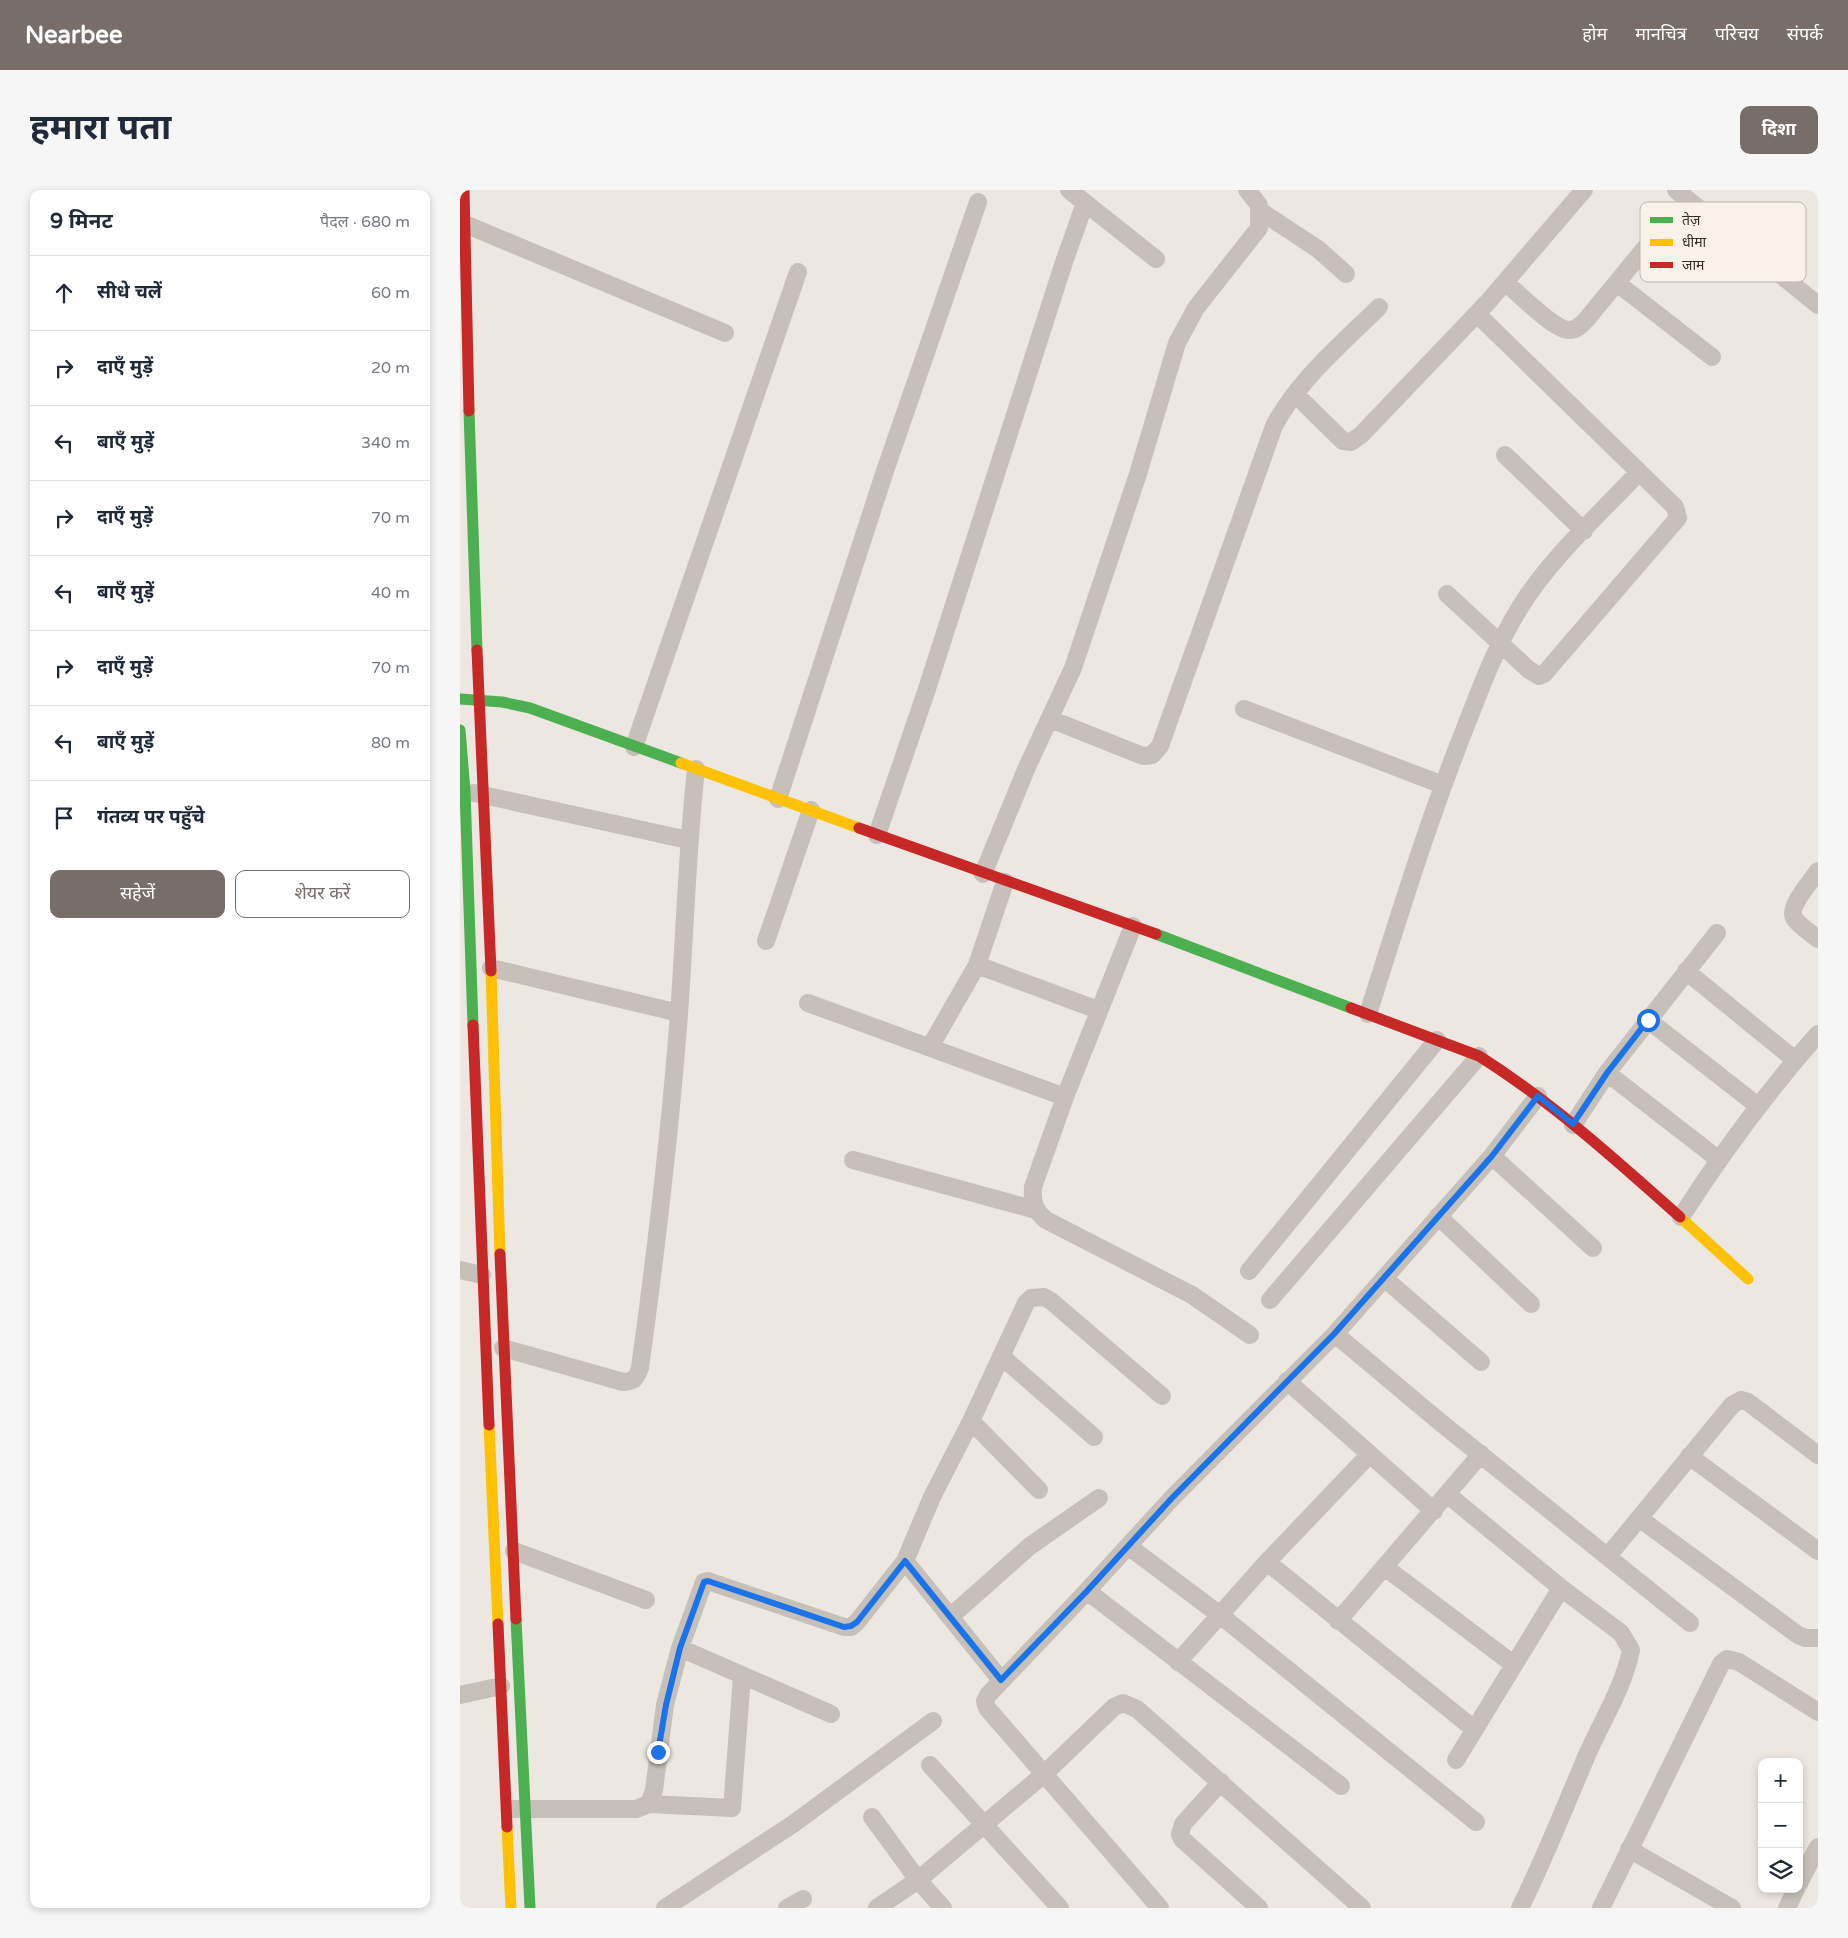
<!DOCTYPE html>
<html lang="hi">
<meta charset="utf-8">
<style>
:root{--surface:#fff;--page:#f6f6f7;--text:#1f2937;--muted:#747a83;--line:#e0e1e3;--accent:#776e69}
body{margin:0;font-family:"Varela Round","Noto Sans Devanagari",sans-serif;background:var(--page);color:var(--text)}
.controls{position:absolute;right:15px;bottom:15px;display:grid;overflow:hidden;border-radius:10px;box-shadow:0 2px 8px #0003}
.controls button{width:45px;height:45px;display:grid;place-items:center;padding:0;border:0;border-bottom:1px solid var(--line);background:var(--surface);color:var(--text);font:25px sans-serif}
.stop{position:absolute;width:15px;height:15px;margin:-11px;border:4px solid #1a73e8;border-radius:50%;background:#fff}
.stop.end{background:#1a73e8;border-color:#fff;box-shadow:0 1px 5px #0008}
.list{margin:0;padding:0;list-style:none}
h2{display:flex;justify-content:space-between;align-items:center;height:65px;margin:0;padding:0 20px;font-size:21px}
h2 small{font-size:16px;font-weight:400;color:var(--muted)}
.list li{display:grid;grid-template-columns:32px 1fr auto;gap:15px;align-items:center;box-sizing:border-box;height:75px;padding:0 20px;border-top:1px solid var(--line)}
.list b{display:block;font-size:19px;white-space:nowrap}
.list em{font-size:16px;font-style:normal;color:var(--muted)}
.actions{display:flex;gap:10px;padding:15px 20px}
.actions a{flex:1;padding:11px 0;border:1px solid var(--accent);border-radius:10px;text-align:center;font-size:18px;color:var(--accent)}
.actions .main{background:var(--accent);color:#fff}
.icon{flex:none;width:28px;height:28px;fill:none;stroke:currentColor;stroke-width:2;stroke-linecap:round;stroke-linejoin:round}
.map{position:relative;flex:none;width:1358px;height:1718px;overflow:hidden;border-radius:10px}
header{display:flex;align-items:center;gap:30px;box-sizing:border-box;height:70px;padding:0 25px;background:var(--accent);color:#fff}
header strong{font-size:24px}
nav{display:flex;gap:28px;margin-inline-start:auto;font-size:18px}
.intro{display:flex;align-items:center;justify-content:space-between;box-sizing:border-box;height:120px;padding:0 30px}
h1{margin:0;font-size:35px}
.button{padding:12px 22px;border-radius:10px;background:var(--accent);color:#fff;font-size:18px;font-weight:700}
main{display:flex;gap:30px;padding:0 30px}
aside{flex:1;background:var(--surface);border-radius:10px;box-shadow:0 2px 8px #0003}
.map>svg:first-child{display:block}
</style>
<header>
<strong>Nearbee</strong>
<nav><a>होम</a><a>मानचित्र</a><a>परिचय</a><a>संपर्क</a></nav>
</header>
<div class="intro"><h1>हमारा पता</h1><a class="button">दिशा</a></div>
<main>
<aside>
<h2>9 मिनट<small>पैदल · 680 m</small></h2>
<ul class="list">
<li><svg class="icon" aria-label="ahead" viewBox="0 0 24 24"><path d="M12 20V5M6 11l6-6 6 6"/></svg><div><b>सीधे चलें</b></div><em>60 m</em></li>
<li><svg class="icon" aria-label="right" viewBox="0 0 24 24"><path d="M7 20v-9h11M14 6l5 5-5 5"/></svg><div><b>दाएँ मुड़ें</b></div><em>20 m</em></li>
<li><svg class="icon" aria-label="left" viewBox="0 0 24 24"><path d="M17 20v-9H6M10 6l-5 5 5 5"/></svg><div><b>बाएँ मुड़ें</b></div><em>340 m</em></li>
<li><svg class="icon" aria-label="right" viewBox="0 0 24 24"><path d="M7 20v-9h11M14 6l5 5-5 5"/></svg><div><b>दाएँ मुड़ें</b></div><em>70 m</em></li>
<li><svg class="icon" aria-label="left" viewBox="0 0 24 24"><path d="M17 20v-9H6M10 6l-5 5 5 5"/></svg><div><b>बाएँ मुड़ें</b></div><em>40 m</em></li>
<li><svg class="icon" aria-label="right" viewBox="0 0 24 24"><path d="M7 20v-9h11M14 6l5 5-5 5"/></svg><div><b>दाएँ मुड़ें</b></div><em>70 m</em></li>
<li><svg class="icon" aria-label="left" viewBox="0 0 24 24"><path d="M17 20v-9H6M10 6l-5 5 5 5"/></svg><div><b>बाएँ मुड़ें</b></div><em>80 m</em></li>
<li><svg class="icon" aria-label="arrive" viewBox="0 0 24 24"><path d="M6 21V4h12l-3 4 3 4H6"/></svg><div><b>गंतव्य पर पहुँचे</b></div></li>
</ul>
<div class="actions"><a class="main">सहेजें</a><a>शेयर करें</a></div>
</aside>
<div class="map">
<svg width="1358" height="1718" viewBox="0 0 1358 1718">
<rect width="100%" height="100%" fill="#ede7e1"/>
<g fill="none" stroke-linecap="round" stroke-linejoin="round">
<path stroke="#c6c0b9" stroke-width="18" d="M609,0l87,69
M1216,0l142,115
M800,21l58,38 28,25
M0,32l265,111
M1045,92c13,11 49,48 64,48 8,0 12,-5 17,-10l60,-73
M1157,93l95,74
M835,204l48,47 8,1 10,-7 126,-132 97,-113
M1045,265l79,76
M987,404l82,76 10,6 5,-2 134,-156 -3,-11 -198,-193
M784,519l199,76
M590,529l93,37 9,-1 8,-9 114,-320c25,-47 68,-82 105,-119
M174,557l164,-475
M14,603l214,47
M318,609l107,-328 93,-269
M417,645l49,-143 138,-430 21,-59
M1358,681c-7,10 -30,36 -24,47 5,8 17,15 24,21
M523,684l44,-107 46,-99 65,-194 39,-131 19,-35 63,-80v-23l-12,-15
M673,736l-68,171 -32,90c-1,15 1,23 13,33l146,75 58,40
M306,751l45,-131
M517,775l121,45
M31,778l188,45
M1226,781l109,89
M348,813l257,94
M908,824c31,-98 61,-196 99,-291 15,-39 30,-78 52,-114 31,-51 79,-93 120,-137
M1188,830l110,86
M470,857l47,-82 28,-83
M1147,883l111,86
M1113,935l34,-52 110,-140
M1032,966l101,92
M393,970l183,50
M978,1026l93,88
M1221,1027c41,-64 86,-125 137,-183
M0,1080l22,5
M789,1081l188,-231
M924,1088l97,84
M810,1110l209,-244
M875,1144l105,88 250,201
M43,1158l120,34c11,-1 13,-3 17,-14 16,-117 30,-235 39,-354 6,-82 8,-163 17,-245
M541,1166l93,81
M827,1191l147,130
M511,1231l68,69
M1229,1266l129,95
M987,1304l114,94 60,45 10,17c-7,36 -29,71 -44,105 -22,51 -42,103 -67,153
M1179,1328l159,117 8,3h12
M668,1356l92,69 256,207
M54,1361l132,49
M1148,1366l124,-151 9,-5 7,2 70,53
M445,1371l96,119
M807,1372l207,167
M926,1378l127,96
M627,1401l254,195
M490,1427l80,-71 69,-48
M878,1431l143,-167
M220,1458l151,66
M718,1472l89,-100 103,-108
M0,1505l41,-9
M996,1570l105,-172
M470,1575l130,143
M761,1592l-38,42 -3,10 2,5 77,69
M189,1614l83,4 10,-132
M53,1619h123l13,-5 5,-14 11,-85 15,-57 24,-66 4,-1 136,46h7l6,-5 48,-61 27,-64 39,-76 55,-118 5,-5 13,-1 7,4 111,95
M412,1627l46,63 25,28
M1169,1659l103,59
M1339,1693l19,-36
M205,1718l128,-84 140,-103
M327,1718l16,-9
M417,1718l41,-28 125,-105 71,-68 9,-4 14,6 225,199
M700,1718l-173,-200 -2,-7 3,-6 99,-104 85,-93 163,-164 157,-178 46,-60
M1141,1718l120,-244 6,-5 12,3 79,50
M1327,1718l9,-19"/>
<path stroke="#4caf50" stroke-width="11" d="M9,221l8,239
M0,509l42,3 28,6 151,55
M0,540l5,61 8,234
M696,744l195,74
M56,1429l14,289"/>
<path stroke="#ffc107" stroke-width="11" d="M221,573l178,65
M31,781l9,283
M1220,1027l68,62
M29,1235l9,199
M47,1637l4,81"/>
<path stroke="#c62828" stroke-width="11" d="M4,0l5,221
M17,460l14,321
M399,638l297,106
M891,818l128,48c73,46 137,104 201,161
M13,835l16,400
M40,1064l16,365
M38,1434l9,203"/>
</g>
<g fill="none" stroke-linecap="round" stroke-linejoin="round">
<path stroke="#1a73e8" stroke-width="6" d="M198,1562l8,-47 14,-57 24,-66 4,-1 136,46 7,-1 6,-4 48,-61 96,119 86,-89 85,-93 162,-164 158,-178 46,-60 35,28 34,-51 41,-53"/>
</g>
<rect x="1180" y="12" width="166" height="80" rx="8" fill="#f9f2e8" stroke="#bfb7ae" stroke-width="1"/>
<rect x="1190" y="27" width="23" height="6" fill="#4caf50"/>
<rect x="1190" y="49" width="23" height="7" fill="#ffc107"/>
<rect x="1190" y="72" width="23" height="6" fill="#c62828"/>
<g font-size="14" fill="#372d28">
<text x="1222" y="35">तेज़</text>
<text x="1222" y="57">धीमा</text>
<text x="1222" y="80">जाम</text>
</g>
</svg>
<div class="controls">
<button>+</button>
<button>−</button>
<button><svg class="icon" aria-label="layers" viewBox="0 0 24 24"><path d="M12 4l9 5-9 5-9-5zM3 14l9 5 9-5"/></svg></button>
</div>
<div class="stop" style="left:1188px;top:830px"></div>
<div class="stop end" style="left:198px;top:1562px"></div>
</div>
</main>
